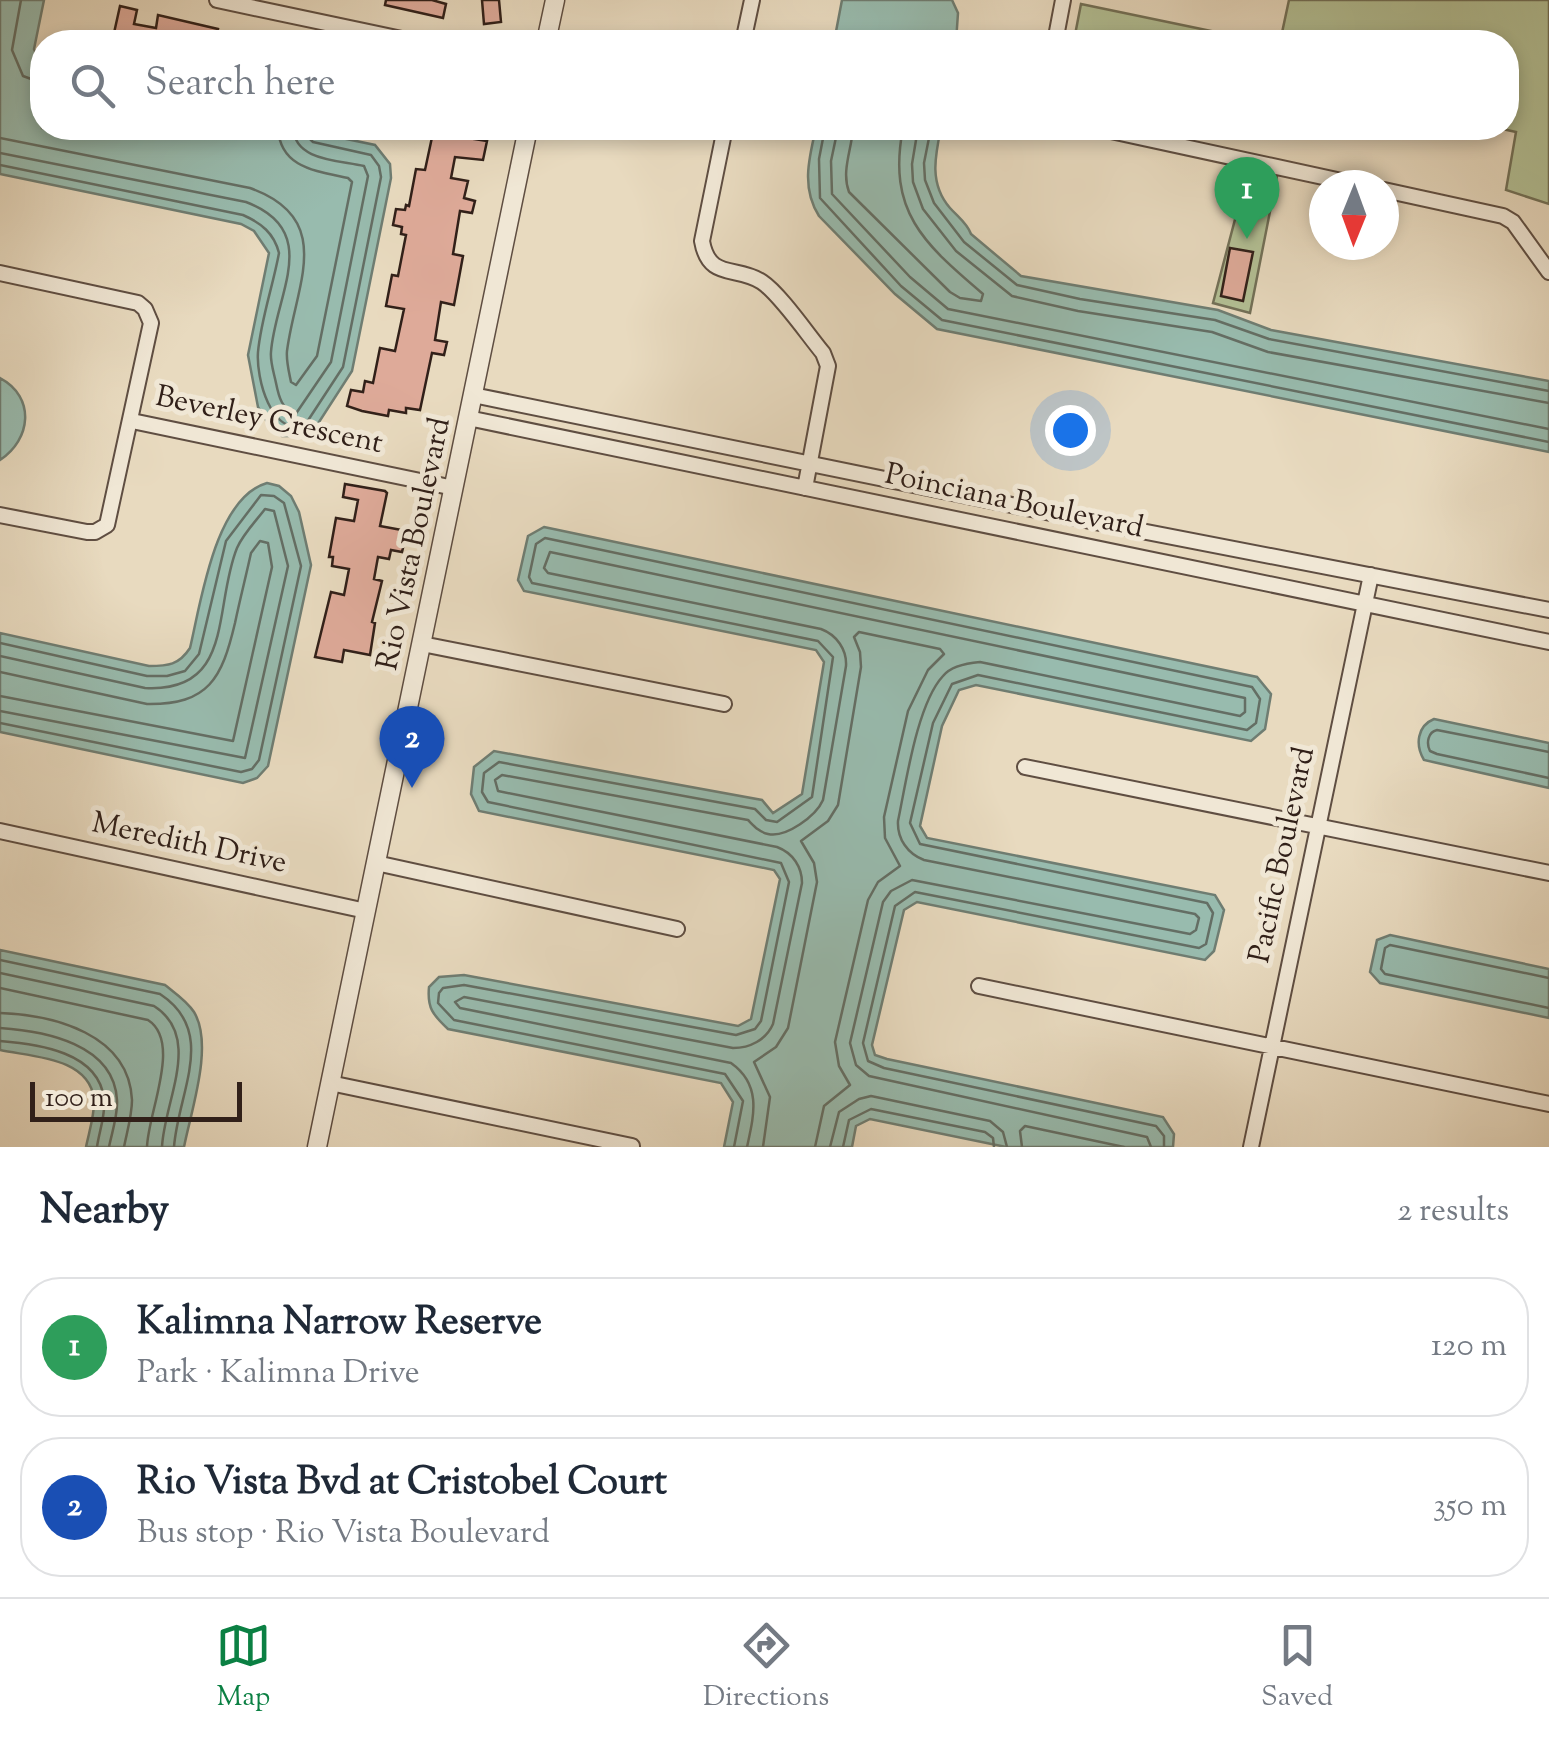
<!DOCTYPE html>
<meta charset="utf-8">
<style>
:root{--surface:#fff;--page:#f6f6f7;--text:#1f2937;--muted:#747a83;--line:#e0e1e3;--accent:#0b8043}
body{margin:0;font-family:"Sorts Mill Goudy",serif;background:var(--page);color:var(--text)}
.compass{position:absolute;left:1309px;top:170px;width:90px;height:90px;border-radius:50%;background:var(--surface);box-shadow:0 5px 15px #0003;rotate:181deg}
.scale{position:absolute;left:30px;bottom:25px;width:212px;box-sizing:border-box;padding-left:10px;border:5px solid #312019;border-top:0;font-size:28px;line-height:35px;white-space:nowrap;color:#312019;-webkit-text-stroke:8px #f0e7d5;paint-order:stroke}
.you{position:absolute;left:1070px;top:430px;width:35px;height:35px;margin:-25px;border:8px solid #fff;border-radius:50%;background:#1a73e8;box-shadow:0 0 0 15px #1a73e833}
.badge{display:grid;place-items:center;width:65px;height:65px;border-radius:50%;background:var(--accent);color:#fff;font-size:32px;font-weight:700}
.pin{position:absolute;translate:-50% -82px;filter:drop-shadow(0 2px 5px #0008)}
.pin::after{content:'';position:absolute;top:52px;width:35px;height:30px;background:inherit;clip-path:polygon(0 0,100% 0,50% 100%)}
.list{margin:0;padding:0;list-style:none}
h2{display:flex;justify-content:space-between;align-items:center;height:130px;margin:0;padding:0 40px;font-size:42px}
h2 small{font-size:32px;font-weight:400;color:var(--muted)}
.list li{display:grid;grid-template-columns:65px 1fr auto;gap:30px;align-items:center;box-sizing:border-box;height:140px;margin:0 20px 20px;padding:0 20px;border:2px solid var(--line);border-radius:40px}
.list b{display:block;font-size:38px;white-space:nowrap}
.list p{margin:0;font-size:32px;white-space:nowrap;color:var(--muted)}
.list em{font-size:32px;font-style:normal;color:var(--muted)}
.icon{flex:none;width:55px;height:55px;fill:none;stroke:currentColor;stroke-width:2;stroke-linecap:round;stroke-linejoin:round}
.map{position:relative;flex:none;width:1549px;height:1147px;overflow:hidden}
.search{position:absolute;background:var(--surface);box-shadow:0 5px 15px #0003;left:30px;right:30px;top:30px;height:110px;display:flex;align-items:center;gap:25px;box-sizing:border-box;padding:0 35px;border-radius:40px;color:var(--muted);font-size:38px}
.sheet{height:450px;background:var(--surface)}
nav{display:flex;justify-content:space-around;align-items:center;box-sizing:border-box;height:140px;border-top:2px solid var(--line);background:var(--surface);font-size:28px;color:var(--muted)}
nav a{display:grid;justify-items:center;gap:5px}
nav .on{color:var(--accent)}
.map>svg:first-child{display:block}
</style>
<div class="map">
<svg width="1549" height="1147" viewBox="0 0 1549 1147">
<rect width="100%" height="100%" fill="#e8dabf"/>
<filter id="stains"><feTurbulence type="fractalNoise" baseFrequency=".002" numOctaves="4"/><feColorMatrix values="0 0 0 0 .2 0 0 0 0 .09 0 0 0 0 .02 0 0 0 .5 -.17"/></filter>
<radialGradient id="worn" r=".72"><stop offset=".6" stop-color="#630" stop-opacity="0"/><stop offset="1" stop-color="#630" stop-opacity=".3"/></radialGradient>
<path fill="#b3c095" stroke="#727057" stroke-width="2.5" d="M1289,0h260v204l-43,-14 10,-58 -18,-4h8v-86h-226z
M1081,4l183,38 -190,-2z
M1248,170l29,6 -27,137 -37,-10z"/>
<path fill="#98bbae" stroke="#6f7d72" stroke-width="2.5" d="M0,0h44l-10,49 8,18v61h252l81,17 15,19 1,14 -39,193 -42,65h-28l-13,-11 -11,-18 -10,-52 21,-102 -15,-22 -13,-7 -241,-50z
M842,0h110l6,13 -2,29h-122z
M816,128h125c-6,28 -12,56 9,80 8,9 17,15 21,26l50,42 197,34 53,20 278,51v71l-612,-123 -42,-35 -76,-78c-18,-28 -10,-58 -3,-88z
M0,378c36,19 31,62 0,82z
M267,483l12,3 12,10 8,16 12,53 -43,201 -11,12 -14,5 -243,-51v-99l149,33c19,0 30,-1 41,-18 11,-46 25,-150 77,-165z
M544,527l713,150 14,17 -6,35 -14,12 -275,-56 -17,5 -17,36 -22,100 7,12 288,57 9,15 -10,41 -9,9 -288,-58 -13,8 -32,135 3,10 12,4 276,58 11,17 -1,13h-167l-136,-28 -14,7 -4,21h-128l9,-45 -12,-19 -273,-54c-15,-14 -21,-21 -19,-42l10,-10 25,-2 274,51 13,-7 29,-140 -6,-9 -295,-59 -8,-17 3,-27 20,-16 268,49 11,13 29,-19 22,-132 -8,-12 -292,-59 -6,-11 10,-44z
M1434,719l115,24v45l-125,-28c-9,-15 -7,-34 10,-41z
M1390,935l159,34v49l-169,-35 -10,-11 7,-32z
M0,950l165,35c10,8 22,16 29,27 20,33 -3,99 -10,135h-98c3,-15 9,-33 8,-48 -5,-42 -62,-42 -94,-49z"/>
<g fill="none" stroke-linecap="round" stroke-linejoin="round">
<path stroke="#646e64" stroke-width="2.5" d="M21,0l-9,50 11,26 19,7
M825,128l-6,31 1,39 81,88 41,34 607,122
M838,128l-7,33 1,33 78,83 38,32 601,120
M853,128c-1,21 -12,43 -4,64l101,100 10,6 21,3 2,-7c-60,-51 -96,-83 -80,-166
M918,128l-6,36 1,18 10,27 33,42 56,45 66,15 134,21 56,20 281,51
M931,128l-7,35 1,17 9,23 30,39 53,43 63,14 135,21 54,19 280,52
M0,138l250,50c87,31 45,98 37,163 -1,10 2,21 4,31l5,3 21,-29 35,-174 -4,-4c-32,-7 -68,-10 -70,-50
M0,153l246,49c77,29 29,93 25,150 -1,10 3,21 5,31 3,15 6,25 19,32l36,-53 37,-186 -4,-10c-26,-6 -69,-5 -71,-38
M0,165l243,50c18,8 31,18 36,38 -6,33 -18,66 -21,99 -2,26 13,85 47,73l38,-58 38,-190 -2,-11 -8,-11 -58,-13 -6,-6 -2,-8
M0,643l147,33h20l18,-5 14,-17 27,-113 35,-46 13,1 10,7 17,63 -42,194 -7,9 -11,3 -241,-49
M0,656l145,32c90,5 68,-81 92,-140 6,-14 19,-27 28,-39l9,2 14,55 -43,192 -245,-47
M0,672l147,32c62,1 75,-26 88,-81 5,-24 11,-47 16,-70l9,-12 8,2 4,24 -39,174 -233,-45
M1549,752l-112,-22c-9,2 -11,13 -7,21l7,3 112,24
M0,960l160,34c58,38 18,98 14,153
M0,973l154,33c49,31 10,95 8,141
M1549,978l-159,-33 -5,3 -4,21 4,5 164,34
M0,988l148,32c34,22 0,92 -1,127
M0,1013c54,2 129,21 132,87 0,15 -5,32 -8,47
M0,1028c45,3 114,16 117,72 1,15 -5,32 -8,47
M0,1041c38,3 99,11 104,58 2,15 -5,33 -7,48
M734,1147l9,-46 -18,-27 -271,-54 -16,-17 1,-10 4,-5 21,-3 272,50 19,-6 6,-8 28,-139 -8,-19 -293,-61 -6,-10 2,-19 15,-11 256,47 11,11 11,2 35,-25 21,-140 -15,-16 -286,-58 -3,-6 7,-33 9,-6 707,149 8,12 -4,24 -9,7 -269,-55 -26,9 -19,39 -23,100 10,21 287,59 6,10 -7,31 -7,4 -284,-56 -20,14 -32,137 5,18 16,7 272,58 8,10v11
M747,1147c7,-32 15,-62 -16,-84l-271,-55 -5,-6 9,-5 269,51c17,0 33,-8 40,-24l29,-141c0,-16 -9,-30 -25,-36l-279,-56 -3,-11 7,-5 246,45c6,6 11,12 20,14 18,4 48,-18 55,-34l23,-134c1,-16 -9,-31 -25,-37l-273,-56 -4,-5 6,-16 695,146v14l-5,4 -260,-54c-12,1 -29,4 -37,14 -26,28 -37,107 -45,145 -1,18 10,33 26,39l271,54 4,4 -3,12 -6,4 -278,-54 -21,11 -8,11 -33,141 6,22 13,11 278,61 4,10
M763,1147l7,-50 -16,-35 22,-15 12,-19 29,-146 -3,-19 -13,-22 27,-20 10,-16 23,-138 -1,-15 -6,-15 5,-5 81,17 4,5 -16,16 -20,41 -24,106 1,21 15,28 -22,16 -10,18 -33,142 4,24 11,19 -26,21 -9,41
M830,1147l9,-35 20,-13 12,-3 119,25 13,11 4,15
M843,1147l6,-27 22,-11 114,23 8,6 1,9
M1022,1147l-2,-16 5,-5 99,21"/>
</g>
<path fill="#deaa99" stroke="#312019" stroke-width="2.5" d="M386,0h46l14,4 -3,14 -58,-13z
M482,0h17l2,22 -17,2z
M120,6l17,4 -3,14 22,4 2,-13 60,14 -3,13h-103z
M434,128h43l-3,11 13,2 -4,19 -28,-3 -4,21 17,3 -4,17 11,3 -3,12 -12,-2 -7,43 10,2 -9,49 -13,-3 -6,38 12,2 -3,13 -12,-2 -12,57 -14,-2v5l-17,-3 -1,6 -26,-5 -15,-5 4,-16 12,2 2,-11 8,2 7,-35 15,3 9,-42 -18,-3 6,-31 6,1 8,-41 -5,-1 1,-7 -9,-2 3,-16 9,1 1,-5 3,1 7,-37 9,1z
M1230,248l23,4 -10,49 -22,-5z
M345,484l40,7 2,2 -7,33 27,5 -5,21 -11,-2 -2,9 -11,-2 -4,22 8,2 -10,41 3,1 -5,32 -26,-5 -2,12 -27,-5 16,-65 13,3 5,-26 -17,-3 1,-9h-4l7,-39 18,3 4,-21 -15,-3z"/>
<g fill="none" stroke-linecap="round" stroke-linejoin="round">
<g stroke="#5f4e42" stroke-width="18">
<path id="minor" d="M217,0l199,42
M743,42l9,-42
M1055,42l8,-42
M725,128l-23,113c7,40 35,24 60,41 18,12 46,53 61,71l5,13 -23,122
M1097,128l263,57
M1384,190l119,26 10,6 36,50
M0,273l138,30 7,6 6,14 -44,202 -12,7h-8l-87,-17
M473,395l622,127 454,88
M468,418l1081,224
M132,421l322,67
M422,644l302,60
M1025,767l524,106
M0,831l366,80
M376,863l301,66
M979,986l570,118
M330,1083l302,63
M1251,1147l120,-572"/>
</g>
<g stroke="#5f4e42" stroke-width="21">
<path id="tertiary" d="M546,42l9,-42
M317,1147l211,-1019"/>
</g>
<use href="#minor" stroke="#f0e7d5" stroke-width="14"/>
<use href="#tertiary" stroke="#f0e7d5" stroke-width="18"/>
</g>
<g text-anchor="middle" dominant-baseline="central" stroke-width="10" stroke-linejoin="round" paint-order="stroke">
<g font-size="30" fill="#312019" stroke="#f0e7d5">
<text transform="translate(269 421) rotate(12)">Beverley Crescent</text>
<text transform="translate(1014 502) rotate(12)">Poinciana Boulevard</text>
<text transform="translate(415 544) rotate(-78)">Rio Vista Boulevard</text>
<text transform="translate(189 844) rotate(12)">Meredith Drive</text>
<text transform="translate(1283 855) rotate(-78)">Pacific Boulevard</text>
</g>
</g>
<rect width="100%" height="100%" filter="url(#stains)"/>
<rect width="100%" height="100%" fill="url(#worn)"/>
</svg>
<svg class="compass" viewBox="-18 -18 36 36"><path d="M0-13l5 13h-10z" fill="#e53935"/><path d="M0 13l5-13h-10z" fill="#747a83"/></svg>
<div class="scale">100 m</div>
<div class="you"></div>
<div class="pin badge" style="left:1247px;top:239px;background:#2e9e5b">1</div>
<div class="pin badge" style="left:412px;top:788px;background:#1a4fb4">2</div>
<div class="search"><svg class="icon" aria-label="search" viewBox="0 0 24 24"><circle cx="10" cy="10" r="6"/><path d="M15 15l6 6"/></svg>Search here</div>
</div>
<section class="sheet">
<h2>Nearby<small>2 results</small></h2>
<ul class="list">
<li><span class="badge" style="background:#2e9e5b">1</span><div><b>Kalimna Narrow Reserve</b><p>Park · Kalimna Drive</p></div><em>120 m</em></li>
<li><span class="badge" style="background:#1a4fb4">2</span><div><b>Rio Vista Bvd at Cristobel Court</b><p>Bus stop · Rio Vista Boulevard</p></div><em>350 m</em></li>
</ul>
</section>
<nav>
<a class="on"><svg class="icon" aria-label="map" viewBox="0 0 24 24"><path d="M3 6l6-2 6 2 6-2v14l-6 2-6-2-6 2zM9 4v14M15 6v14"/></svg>Map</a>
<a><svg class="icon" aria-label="directions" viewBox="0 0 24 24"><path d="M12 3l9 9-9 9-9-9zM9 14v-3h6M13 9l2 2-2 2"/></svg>Directions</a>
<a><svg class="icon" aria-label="saved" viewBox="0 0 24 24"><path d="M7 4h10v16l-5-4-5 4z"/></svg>Saved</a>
</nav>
